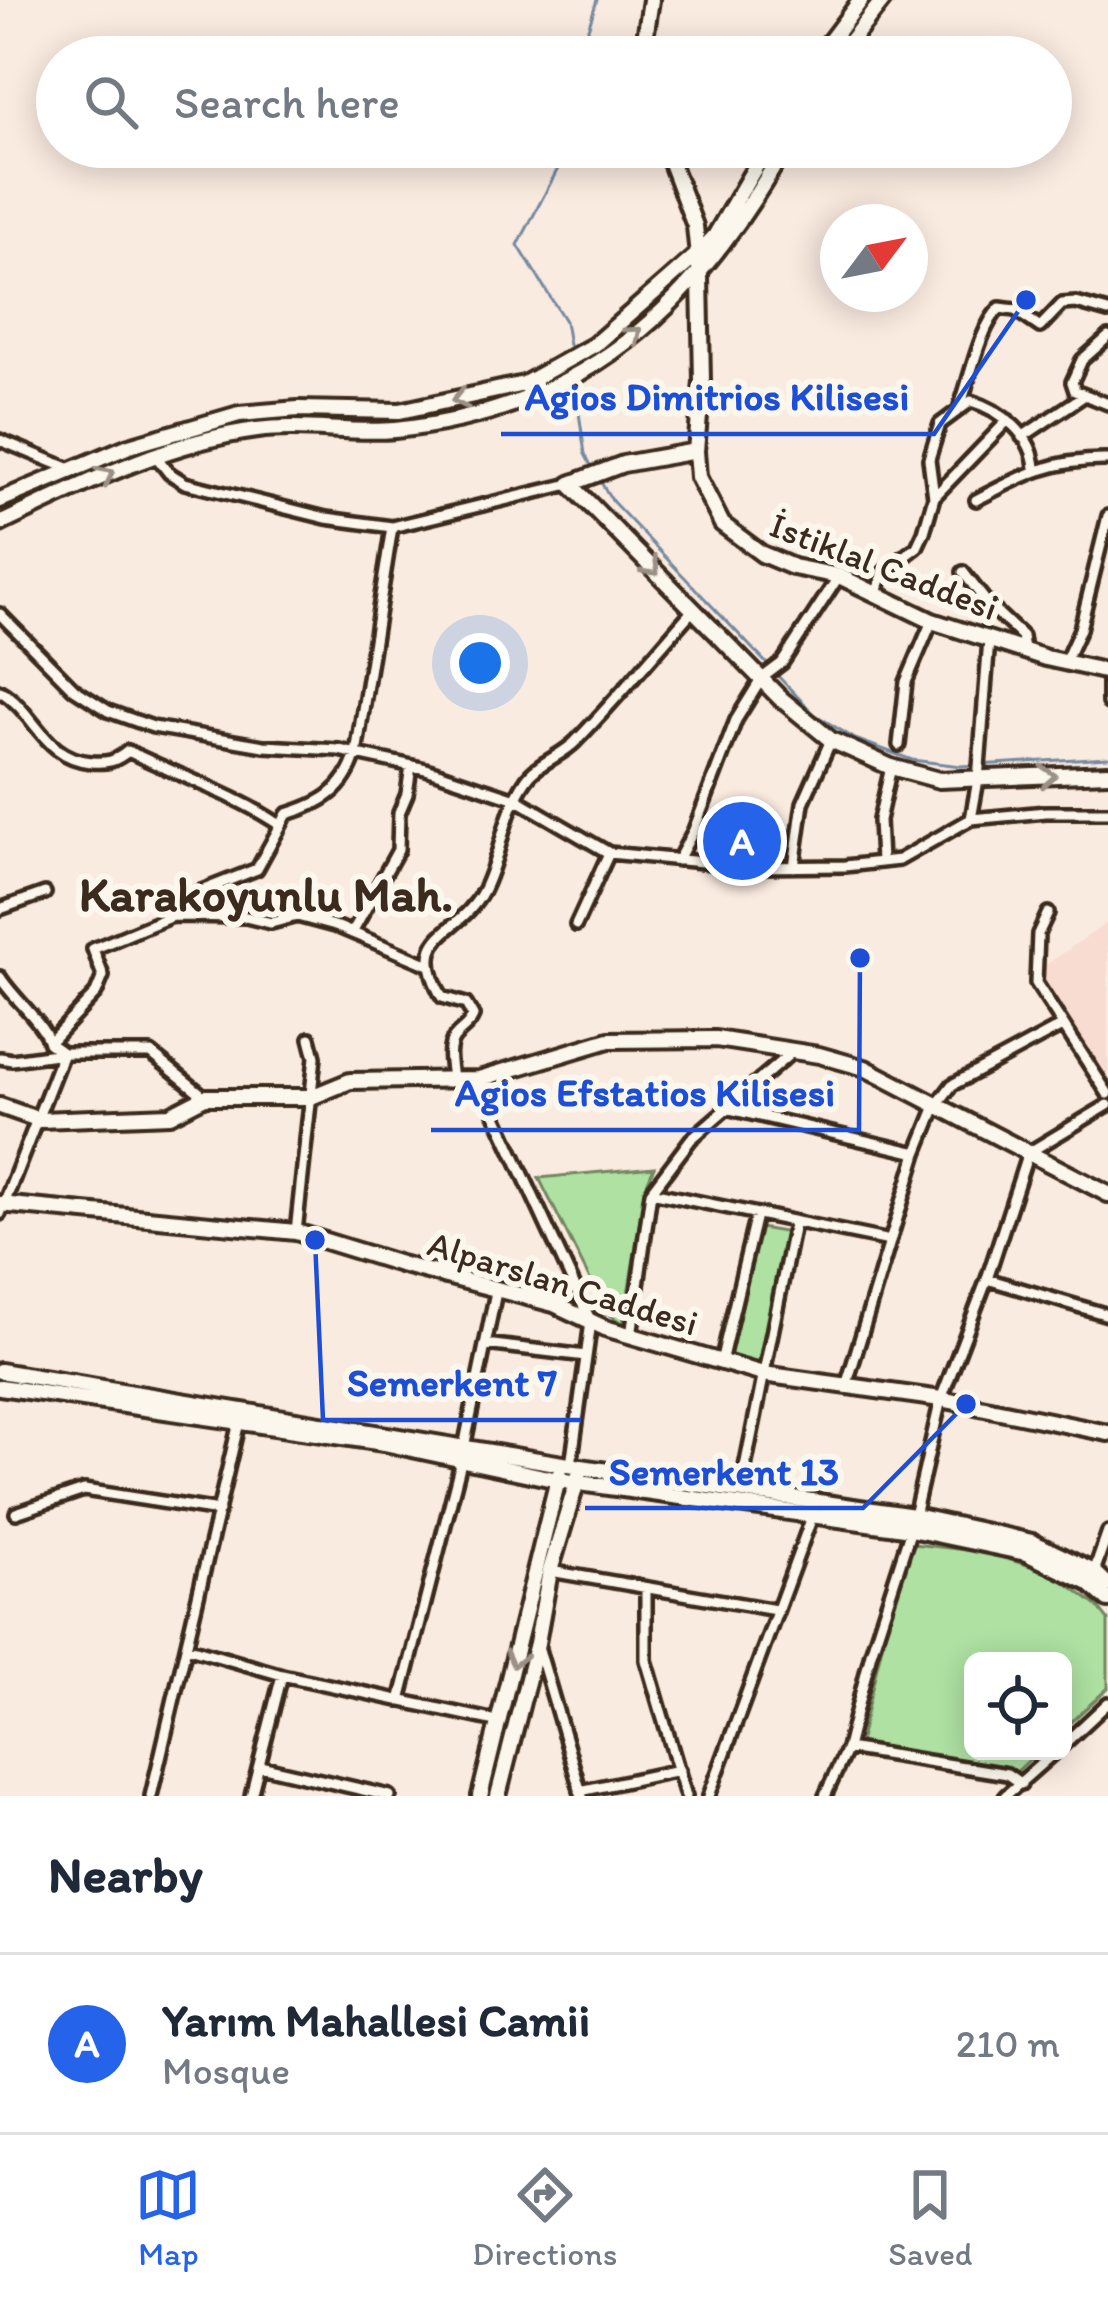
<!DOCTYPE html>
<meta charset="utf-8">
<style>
:root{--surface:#fff;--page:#f2f2f3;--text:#1f2937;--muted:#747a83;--line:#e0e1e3;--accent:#2563eb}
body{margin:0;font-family:Itim,sans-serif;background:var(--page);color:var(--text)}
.controls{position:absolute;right:36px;bottom:36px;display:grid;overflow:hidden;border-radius:18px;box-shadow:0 6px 30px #0003}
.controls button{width:108px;height:108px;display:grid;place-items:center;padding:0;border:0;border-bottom:3px solid var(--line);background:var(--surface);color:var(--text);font:60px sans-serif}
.compass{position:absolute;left:820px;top:204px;width:108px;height:108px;border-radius:50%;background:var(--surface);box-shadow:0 6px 30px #0003;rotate:58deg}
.you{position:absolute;left:480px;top:663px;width:42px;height:42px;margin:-30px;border:9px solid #fff;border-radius:50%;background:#1a73e8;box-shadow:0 0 0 18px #1a73e833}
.badge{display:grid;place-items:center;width:78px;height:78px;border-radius:50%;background:var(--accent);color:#fff;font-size:39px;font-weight:700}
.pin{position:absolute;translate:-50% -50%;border:6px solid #fff;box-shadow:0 3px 12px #0006}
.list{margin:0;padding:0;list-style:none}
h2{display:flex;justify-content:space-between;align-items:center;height:156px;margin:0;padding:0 48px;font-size:51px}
h2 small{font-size:39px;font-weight:400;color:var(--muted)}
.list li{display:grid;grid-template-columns:78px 1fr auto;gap:36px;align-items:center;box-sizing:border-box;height:180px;padding:0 48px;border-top:3px solid var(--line)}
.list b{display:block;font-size:45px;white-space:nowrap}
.list p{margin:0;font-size:39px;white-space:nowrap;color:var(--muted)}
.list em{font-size:39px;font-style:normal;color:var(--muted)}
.icon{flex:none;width:66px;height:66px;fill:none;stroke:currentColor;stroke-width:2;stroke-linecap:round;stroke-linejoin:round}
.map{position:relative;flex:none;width:1108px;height:1796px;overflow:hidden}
.search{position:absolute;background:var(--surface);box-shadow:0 6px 30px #0003;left:36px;right:36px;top:36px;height:132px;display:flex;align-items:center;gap:30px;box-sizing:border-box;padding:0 42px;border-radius:66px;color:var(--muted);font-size:45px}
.sheet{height:336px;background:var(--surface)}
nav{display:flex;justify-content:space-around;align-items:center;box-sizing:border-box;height:168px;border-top:3px solid var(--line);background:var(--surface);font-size:33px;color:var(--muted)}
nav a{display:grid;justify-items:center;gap:6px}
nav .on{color:var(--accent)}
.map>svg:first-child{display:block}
</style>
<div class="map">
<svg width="1108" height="1796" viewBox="0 0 1108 1796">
<rect width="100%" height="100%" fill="#faebe0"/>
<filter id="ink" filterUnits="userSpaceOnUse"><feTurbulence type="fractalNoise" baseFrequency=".00833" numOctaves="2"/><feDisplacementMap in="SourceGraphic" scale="24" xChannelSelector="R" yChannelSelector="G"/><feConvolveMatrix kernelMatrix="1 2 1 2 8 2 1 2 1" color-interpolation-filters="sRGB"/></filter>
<g filter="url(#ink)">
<path fill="#f8dcd1" d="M1108,922v171l-72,-106 8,-21z"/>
<path fill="#aee1a2" stroke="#748660" stroke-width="3" d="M654,1167l-8,19 -23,138 -17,-12 -67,-134z
M760,1228l29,5 -30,130 -29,-6z
M913,1544l71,8 69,21 44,33 11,14v68l-45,41v-68h-90v90h66l-23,21 -158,-24 32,-137z"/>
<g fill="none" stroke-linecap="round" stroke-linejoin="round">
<path stroke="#748aa0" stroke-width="3" d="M579,57l18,-57
M565,147l-2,12 -45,86 47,76 4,24
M576,392l9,62 9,17
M599,479l14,23 157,165
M776,674l38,40 41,25 57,21 49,6 147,-9"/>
<g stroke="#3b2a1e" stroke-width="18">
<path id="street" d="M1108,337l-26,23 -10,22 3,9 33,13
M960,406c10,-27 20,-80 40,-98l15,2 25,17 22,-23 14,-1 32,9
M1022,437l63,-42
M0,440l70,29
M155,455l14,18 16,10 141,35 66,9
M934,497l74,-77
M976,500c47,-25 77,-41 132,-40
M963,572l25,32 34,32 2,14
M877,591l7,-19 33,-25 7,-15 10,-35 -5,-38 11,-35 31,-23c30,9 62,34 64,67
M0,614l74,75 34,22 45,16 111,19 75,4 87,19 90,30 93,54 146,14 90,-1 54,-6 72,-41 75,-7h62
M1065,662l15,-33 28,-113
M1108,681v22
M0,691c36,21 43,67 91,71 16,1 24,0 37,-11 51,25 106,43 152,74
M899,745l7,-63 26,-61
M971,819l7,-39 11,-140
M678,860l16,-30 42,-110 26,-42 20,-15 57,-87
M881,861l-2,-41 12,-53
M794,867l9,-64 28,-63
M0,909l45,-16
M1048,913l-10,21 -2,49 72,111
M172,916l14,-19 71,-28 30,-55c36,-11 57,-23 69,-60l36,-227 178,-43
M576,925l33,-72
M352,933l46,-83 1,-37 8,-19 4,-28
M0,977c12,20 45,47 49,66l14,10 -63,161
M49,1043l47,-50 7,-17 -10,-27 79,-33 74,1 25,6 26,-7 41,11 91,38
M0,1058l12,2 51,-7h88l54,44
M452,1079c-1,-12 -6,-30 2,-41 7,-9 14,-10 19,-22l-7,-12 -24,-7c-36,-65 17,-60 41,-106 18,-35 20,-78 43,-111 11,-17 36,-24 50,-39 41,-42 78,-87 117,-131
M479,1079l112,243 -20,143
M726,1108l191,45
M651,1192l239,49
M296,1232l19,-175 -5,-19
M987,1279l121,36
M631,1336l20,-144 40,-53 101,-87
M485,1344l101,12
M721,1362l35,-147
M846,1386l71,-233 19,-47 16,-21 110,-59
M740,1492l54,-268
M16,1513l68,-23 135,21
M550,1571l226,39
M1094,1572l14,-40
M646,1590v70l40,136
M538,1646l44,150
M189,1648l93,27 218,47
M400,1701l61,-239 36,-175
M1063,1745l45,-42
M847,1748l160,26 14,10
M260,1766l130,30
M580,1791l99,-21
M151,1796l88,-374
M251,1796l31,-121
M709,1796l103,-279
M825,1796l22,-48 24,-95 40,-124 30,-130 46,-120 41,-126 80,-48
M1005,1796l51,-45"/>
</g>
<g stroke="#3b2a1e" stroke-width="22">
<path id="secondary" d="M642,57l9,-57
M818,57l43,-57
M838,57l45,-57
M665,147l30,79 5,50 2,105 -6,70 2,26 24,47 40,30 31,13 46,9 93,45 114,37 62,14
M696,451l-73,13 -53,20 210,214 51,42 60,27 48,13 169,-7
M0,500l129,-54 110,-32 59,-5 102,2 124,-27 70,-39 105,-92 16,-17 52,-89
M0,524c82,-39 166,-82 257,-94 46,-6 92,4 138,0 189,-19 301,-124 390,-283
M0,1106l40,14 130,-5 35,-18h106l39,-16 129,-2 130,-39 107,-1 103,16 46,13 243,126
M0,1204l296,28 104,32 154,40 51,24 158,46 178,25 167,34
M0,1371l581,96 333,49 118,26 62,30 14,13
M0,1387l384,56 174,37 353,49 115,24 63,30 19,17
M480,1796l79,-321
M498,1796l39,-153 13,-72 29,-96"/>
</g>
<use href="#street" stroke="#fbf7ec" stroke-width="9"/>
<use href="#secondary" stroke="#fbf7ec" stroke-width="14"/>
</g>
<defs><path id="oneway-chevron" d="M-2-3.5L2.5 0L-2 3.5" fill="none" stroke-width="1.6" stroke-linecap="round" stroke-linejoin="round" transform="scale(3)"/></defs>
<g stroke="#9b9085">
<use href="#oneway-chevron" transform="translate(634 334) rotate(-41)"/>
<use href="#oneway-chevron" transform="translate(460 399) rotate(167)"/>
<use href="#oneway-chevron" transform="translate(106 475) rotate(-27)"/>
<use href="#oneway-chevron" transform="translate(652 568) rotate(46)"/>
<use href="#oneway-chevron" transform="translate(1048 776) rotate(-4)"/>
<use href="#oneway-chevron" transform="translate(515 1659) rotate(104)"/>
</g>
</g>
<g text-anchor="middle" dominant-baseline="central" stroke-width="12" stroke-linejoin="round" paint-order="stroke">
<g font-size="36" fill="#3b2a1e" stroke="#fbf7ec">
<text transform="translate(884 566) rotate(21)">İstiklal Caddesi</text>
<text transform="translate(563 1283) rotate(17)">Alparslan Caddesi</text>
</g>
<g font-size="48" font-weight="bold" fill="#3b2a1e" stroke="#fbf7ec">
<text x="266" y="894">Karakoyunlu Mah.</text>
</g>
</g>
<path fill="none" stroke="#1d4ed8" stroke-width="4.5" d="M1026 300L934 434H501M860 958L859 1130H431M315 1240L323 1420H581M966 1404L863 1508H585"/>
<g fill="#1d4ed8" stroke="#fbf7ec" stroke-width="4.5">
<circle cx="1026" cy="300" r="12"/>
<circle cx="860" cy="958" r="12"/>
<circle cx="315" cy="1240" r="12"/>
<circle cx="966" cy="1404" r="12"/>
</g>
<g font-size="39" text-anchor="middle" font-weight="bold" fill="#1d4ed8" stroke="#fbf7ec" stroke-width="12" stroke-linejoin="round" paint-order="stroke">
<text x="717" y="410">Agios Dimitrios Kilisesi</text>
<text x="645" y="1106">Agios Efstatios Kilisesi</text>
<text x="452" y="1396">Semerkent 7</text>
<text x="724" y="1485">Semerkent 13</text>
</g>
</svg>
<div class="controls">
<button><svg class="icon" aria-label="locate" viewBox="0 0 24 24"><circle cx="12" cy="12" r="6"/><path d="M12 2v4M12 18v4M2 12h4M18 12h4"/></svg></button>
</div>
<svg class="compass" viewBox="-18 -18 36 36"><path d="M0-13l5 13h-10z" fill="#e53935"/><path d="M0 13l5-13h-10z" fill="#747a83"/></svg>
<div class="you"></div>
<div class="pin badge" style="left:742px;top:841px">A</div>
<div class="search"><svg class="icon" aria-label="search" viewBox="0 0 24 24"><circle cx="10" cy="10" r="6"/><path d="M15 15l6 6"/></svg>Search here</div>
</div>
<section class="sheet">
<h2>Nearby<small></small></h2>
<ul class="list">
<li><span class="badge">A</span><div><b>Yarım Mahallesi Camii</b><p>Mosque</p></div><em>210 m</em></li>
</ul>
</section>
<nav>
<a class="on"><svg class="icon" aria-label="map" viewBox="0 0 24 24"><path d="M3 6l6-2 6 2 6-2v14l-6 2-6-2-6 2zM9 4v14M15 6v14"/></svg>Map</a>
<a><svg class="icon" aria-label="directions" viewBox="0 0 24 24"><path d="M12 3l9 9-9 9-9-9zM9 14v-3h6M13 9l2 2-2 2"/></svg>Directions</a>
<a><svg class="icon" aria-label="saved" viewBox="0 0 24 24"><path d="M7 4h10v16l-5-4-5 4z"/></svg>Saved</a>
</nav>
